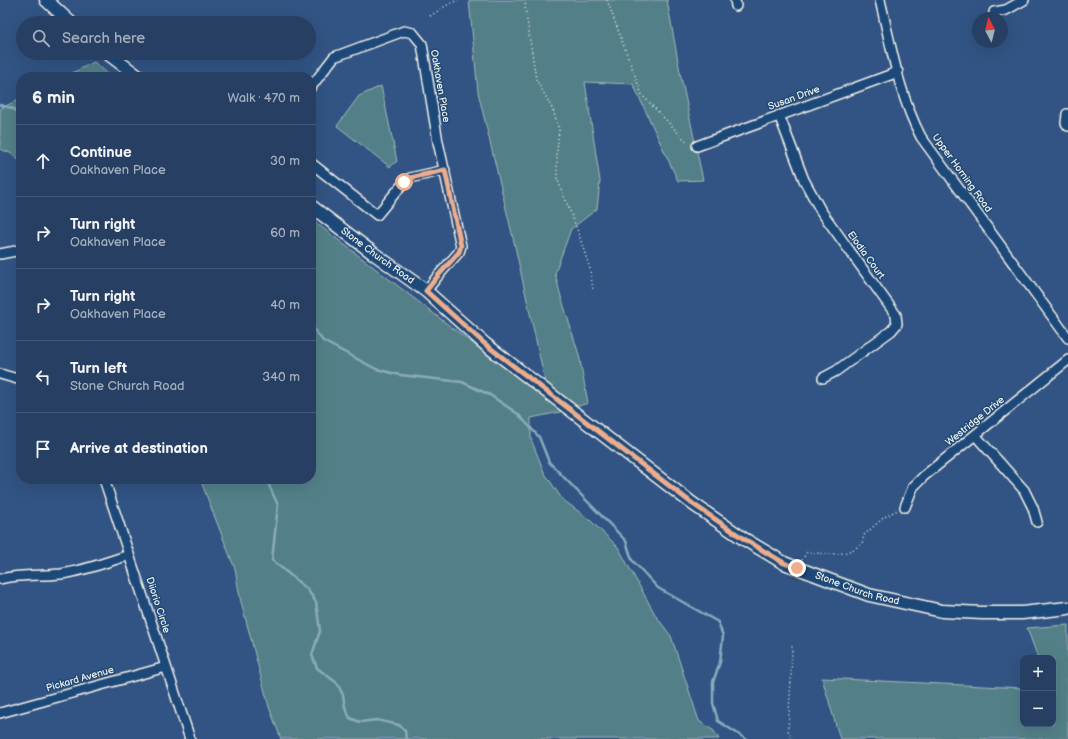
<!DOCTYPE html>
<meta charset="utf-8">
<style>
:root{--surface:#263f63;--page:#324a6c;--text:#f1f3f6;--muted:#a4afbe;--line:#425878}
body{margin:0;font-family:"Balsamiq Sans",sans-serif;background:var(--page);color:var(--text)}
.controls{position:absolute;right:12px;bottom:12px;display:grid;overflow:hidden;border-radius:8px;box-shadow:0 4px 16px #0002}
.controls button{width:36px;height:36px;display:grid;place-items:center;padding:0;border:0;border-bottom:1px solid var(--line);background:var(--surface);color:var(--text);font:20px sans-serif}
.compass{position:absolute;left:972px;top:12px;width:36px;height:36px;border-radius:50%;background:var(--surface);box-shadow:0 4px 16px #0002;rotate:353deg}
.stop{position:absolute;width:12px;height:12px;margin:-9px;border:3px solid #eead8d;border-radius:50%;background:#fff}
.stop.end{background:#eead8d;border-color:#fff;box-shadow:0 1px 4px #0008}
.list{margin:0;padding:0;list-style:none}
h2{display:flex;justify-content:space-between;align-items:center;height:52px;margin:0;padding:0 16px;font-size:17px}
h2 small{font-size:13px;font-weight:400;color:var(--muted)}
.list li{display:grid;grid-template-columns:26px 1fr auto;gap:12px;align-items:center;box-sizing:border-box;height:72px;padding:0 16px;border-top:1px solid var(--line)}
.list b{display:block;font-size:15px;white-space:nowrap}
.list p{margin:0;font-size:13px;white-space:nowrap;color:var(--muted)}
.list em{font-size:13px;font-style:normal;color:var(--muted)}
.icon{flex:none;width:22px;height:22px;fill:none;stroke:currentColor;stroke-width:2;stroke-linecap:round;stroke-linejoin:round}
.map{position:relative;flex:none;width:1068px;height:739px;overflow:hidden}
.search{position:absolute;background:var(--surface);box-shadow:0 4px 16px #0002;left:16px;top:16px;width:300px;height:44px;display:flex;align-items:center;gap:10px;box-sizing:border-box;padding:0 14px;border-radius:22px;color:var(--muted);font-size:15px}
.panel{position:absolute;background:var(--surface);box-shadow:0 4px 16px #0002;left:16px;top:72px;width:300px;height:412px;border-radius:16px}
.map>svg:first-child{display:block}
</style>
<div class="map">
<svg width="1068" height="739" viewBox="0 0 1068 739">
<rect width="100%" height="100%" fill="#325484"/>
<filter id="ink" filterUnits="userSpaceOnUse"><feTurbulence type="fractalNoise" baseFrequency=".025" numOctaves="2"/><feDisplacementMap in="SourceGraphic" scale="8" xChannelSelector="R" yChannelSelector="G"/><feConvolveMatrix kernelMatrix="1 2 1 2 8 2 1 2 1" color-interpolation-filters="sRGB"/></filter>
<g filter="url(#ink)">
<path fill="#538088" stroke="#a4b8b8" d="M469,0h198l13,72 23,108 -25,1 -45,-97 -48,-2 15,99 -3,28 -26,20 -16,44 5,20 19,62 9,48 -28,9 -29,6v21l13,33 18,27 28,21 28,27 38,69 15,20 28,85 15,10 5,8h-438l-12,-32 -29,-109 -5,-29 -35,-90h111v-260l239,184 -36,-161 -36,-150z
M94,62l18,15h-48z
M381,86l16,75 -7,6 -53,-41 22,-30z
M21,98v64l-11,-9 -10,-4v-40z
M1068,625v114h-228l-18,-61 201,10v36h30v-66h-15l-11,-30z"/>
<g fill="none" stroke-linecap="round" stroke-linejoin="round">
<path stroke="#8aabbc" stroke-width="2.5" d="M0,105l12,3 9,6
M311,325l12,16 53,28 24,6 62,7 28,13 28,19 21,23 10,25 77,79 6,19 26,28 60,34 5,14 -3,26 -7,20v21l5,18 28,18
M266,479l12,26 -6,55 35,29 9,13 4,29 -8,24 5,13 20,15 6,12 2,12 5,11 10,4 17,-2 22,5 6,6 1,8"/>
<g stroke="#f4f1e8" stroke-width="12">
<path id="minor" d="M735,0l1,6
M880,0c11,46 19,95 41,137l147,201
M994,12l12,-2 18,-10
M311,87l23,-30 70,-26 9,2 9,11 16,98 23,104 -2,6 -22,25 -11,14
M1068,114h-1l-1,9 2,3
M779,115l25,65 17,31 75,104 1,9 -6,7 -55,40 -13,7
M697,146l201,-74
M311,163l66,52 29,-35 4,-2 35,-8
M0,254l21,-4
M0,374l21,6
M975,435l49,55 9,18 4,14
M104,479l86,260
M905,507l8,-20 11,-11 144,-116
M0,579c20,-5 41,-3 61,-5 23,-3 46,-12 68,-19
M0,713l166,-46"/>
</g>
<g stroke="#f4f1e8" stroke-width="15">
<g id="major">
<path d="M46,0l25,23"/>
<path d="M107,53l32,24"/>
<path id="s1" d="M311,206l62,47 53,38 59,53 208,160 51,35 40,24 85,32 73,16 40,2h40l46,-5"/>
</g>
</g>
<path stroke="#f4f1e8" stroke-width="1.5" stroke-dasharray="1 3" stroke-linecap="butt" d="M526,0l-1,7 11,72 17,31 6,20 -2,22v26l20,51 13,40 3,21
M607,0l35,95 46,48
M430,16l19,-12 9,-4
M802,560l5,-8c23,2 35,6 55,-8l2,-9 19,-17 14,-8
M791,739l-3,-9 3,-51 1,-34"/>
<use href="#minor" stroke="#1f4a7a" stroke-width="9"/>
<use href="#major" stroke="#1f4a7a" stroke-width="12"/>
</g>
</g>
<g fill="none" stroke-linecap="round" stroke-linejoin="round" filter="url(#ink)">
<path stroke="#eead8d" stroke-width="5" d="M404,182l6,-4 35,-8 16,76 -2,6 -22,25 -11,14 59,53 208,160 51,35 40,24 13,5"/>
</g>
<g text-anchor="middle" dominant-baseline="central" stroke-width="3" stroke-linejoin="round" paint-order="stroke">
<g font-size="10" fill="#f4f1e8" stroke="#1f4a7a">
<text transform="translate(440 86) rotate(80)">Oakhaven Place</text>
<text transform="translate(794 98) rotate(-20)">Susan Drive</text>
<text transform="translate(962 173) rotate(54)">Upper Horning Road</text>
<text stroke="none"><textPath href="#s1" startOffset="83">Stone Church Road</textPath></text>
<text transform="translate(866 255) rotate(54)">Elodia Court</text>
<text transform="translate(975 421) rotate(-39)">Westridge Drive</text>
<text stroke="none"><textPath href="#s1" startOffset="671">Stone Church Road</textPath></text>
<text transform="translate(158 605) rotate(72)">Diiorio Circle</text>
<text transform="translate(80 679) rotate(-16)">Pickard Avenue</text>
</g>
</g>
</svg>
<div class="controls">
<button>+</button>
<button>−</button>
</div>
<svg class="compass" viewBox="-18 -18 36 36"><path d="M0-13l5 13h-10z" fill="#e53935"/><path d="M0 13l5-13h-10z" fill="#a4afbe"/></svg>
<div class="stop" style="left:404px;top:182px"></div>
<div class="stop end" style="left:797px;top:568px"></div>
<div class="search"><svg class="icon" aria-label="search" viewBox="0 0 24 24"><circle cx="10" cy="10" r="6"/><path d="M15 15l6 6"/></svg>Search here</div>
<section class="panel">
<h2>6 min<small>Walk · 470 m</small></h2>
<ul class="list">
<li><svg class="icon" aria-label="ahead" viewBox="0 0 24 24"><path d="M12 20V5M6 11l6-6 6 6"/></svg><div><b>Continue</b><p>Oakhaven Place</p></div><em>30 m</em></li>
<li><svg class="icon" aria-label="right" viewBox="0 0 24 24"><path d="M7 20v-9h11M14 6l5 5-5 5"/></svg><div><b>Turn right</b><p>Oakhaven Place</p></div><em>60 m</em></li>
<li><svg class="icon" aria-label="right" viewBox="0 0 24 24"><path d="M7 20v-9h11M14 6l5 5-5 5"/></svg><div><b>Turn right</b><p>Oakhaven Place</p></div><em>40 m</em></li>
<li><svg class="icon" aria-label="left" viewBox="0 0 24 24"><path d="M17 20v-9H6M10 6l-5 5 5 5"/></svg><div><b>Turn left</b><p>Stone Church Road</p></div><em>340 m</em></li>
<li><svg class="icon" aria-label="arrive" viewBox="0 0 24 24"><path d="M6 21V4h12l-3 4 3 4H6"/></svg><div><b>Arrive at destination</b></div></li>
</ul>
</section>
</div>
